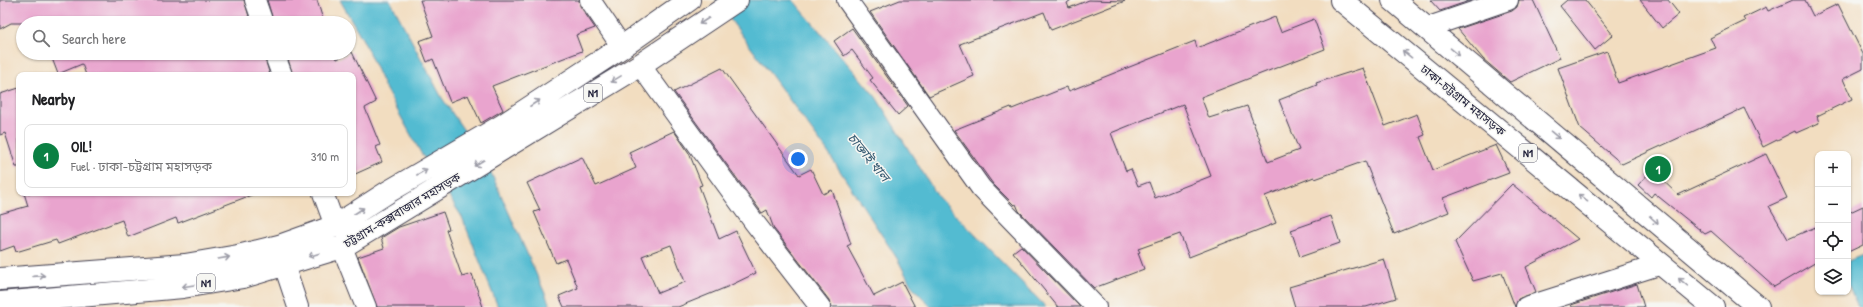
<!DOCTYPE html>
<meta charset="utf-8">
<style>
:root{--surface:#fff;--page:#f6f6f6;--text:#202124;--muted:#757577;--line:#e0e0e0;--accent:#0b8043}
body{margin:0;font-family:"Patrick Hand","Noto Sans Bengali",sans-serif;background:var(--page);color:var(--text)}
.controls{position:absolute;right:12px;bottom:12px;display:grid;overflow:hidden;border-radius:8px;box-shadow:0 1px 3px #0004}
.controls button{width:36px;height:36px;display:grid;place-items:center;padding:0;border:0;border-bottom:1px solid var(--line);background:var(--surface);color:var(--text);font:20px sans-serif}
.you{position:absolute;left:798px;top:159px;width:14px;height:14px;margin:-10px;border:3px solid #fff;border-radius:50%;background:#1a73e8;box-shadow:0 0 0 6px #1a73e833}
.badge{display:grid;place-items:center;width:26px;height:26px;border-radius:50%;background:var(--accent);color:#fff;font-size:13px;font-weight:700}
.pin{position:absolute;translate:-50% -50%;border:2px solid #fff;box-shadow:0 1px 4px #0006}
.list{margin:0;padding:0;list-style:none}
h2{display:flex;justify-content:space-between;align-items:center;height:52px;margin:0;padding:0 16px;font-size:17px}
h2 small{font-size:13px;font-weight:400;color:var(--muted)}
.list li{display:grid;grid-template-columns:26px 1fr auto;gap:12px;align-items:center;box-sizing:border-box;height:64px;margin:0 8px 8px;padding:0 8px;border:1px solid var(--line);border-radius:8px}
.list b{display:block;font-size:15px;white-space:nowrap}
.list p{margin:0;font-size:13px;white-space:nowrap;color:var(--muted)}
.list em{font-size:13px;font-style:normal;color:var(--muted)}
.icon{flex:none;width:22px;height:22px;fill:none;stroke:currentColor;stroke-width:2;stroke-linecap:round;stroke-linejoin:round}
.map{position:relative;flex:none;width:1863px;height:307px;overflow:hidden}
.search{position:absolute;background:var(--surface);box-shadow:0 1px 3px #0004;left:16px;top:16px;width:340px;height:44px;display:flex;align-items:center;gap:10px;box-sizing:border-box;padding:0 14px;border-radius:22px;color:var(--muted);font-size:15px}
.panel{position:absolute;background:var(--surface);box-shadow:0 1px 3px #0004;left:16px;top:72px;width:340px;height:124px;border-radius:8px}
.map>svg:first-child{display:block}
</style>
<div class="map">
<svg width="1863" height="307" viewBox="0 0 1863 307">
<rect width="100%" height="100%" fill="#f6f6f2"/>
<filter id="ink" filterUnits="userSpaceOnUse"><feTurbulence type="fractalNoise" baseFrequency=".025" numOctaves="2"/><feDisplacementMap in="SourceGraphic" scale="8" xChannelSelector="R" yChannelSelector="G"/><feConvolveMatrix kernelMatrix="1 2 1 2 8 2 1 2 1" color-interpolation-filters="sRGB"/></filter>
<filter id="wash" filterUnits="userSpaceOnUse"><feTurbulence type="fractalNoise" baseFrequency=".012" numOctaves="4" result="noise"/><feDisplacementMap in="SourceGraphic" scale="16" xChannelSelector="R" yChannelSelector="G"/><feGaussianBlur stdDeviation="0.9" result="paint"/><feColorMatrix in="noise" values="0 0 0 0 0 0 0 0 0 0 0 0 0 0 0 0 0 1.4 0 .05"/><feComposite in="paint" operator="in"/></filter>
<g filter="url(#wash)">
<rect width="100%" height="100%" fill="#f2ddc0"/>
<path fill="#53bbd1" stroke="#3a6e86" d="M340,0h50l52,98 46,68 63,141h-53l-36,-90 -41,-64 -36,-65 -21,-46z
M716,0h77l83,97 62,100 108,110h-115l-20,-22 -13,-25 -71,-109z
M1863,255v52h-5l-10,-23v-23z"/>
<g id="blocks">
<path fill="#e9a4ce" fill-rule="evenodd" d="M0,0h244l7,23h-240l-11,6z
M267,0h50l7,23h-50z
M420,0h159l1,6 15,22 -19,7 6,16 -90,35 11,24 -22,13 -13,-28 -18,7 -17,-43 -6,3 -8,-21 14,-5z
M900,0h171l-4,3 2,5 20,-8 36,1 -74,29 -7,-18 -84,32 14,32 -45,20 -59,-84z
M1430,0h42l-32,11z
M1519,0h14l27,58 -50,24 -27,-23 -25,-30 54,-18 5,-4z
M1567,0h18l28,35 -18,15 -35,-44z
M1640,0h28l11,14 -17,14z
M1793,0h12l8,16 25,-12 25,50v15l-20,10 9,20 -35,17 2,7 -23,10 -1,-2 -32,16 -19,-39 -122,56 -42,-36 -22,-60 49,-17 11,32 98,-35 -6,-10 35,-17 -2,-3 23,-11 2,4z
M1275,17l6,15 33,-13 11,30 -124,48 8,21 38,-12 21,56 31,-12 -20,-50 38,-15 -1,-2 47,-15 22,58 32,-12 8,21 -5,2 13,33 63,-25 13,28 -66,25 6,14 -55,22 -29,-73 -50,18 -1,-2 -49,19 11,27 -87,34 -9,-23 -42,15 2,3 -2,1 6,16 -50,19 -75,-77 -3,-7 -2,1 -21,-21 -39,-54 57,-23 1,2 55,-22 2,4 126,-50 2,7zM1183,104l28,72 -56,22 -6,-16 -11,4 -7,-17 -5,2 -15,-38z
M852,28l56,78 -10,9 -28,-35 3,-2 -21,-28 -8,6 -10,-15z
M352,52l24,50 -11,6 15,37 -4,2 6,15 -29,13v-100h-60l-7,-22h49l2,6z
M50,53h213l7,22h-184l-4,-11 -24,10z
M722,68l77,107 12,-6 12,25 9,-4 19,54 -4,2 27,50 28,-14 13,25h-84l-2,-7 -55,-71 -7,-19 -5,3 -88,-121z
M19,88v79h-3l-11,-34 -5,2v-41z
M674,131l15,22 13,32 -3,1 20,53 17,-8 20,42 -29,14 -49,20h-114l-5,-11 19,-8 -12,-29 -10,4 -22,-51 6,-2 -13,-27 55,-26 14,29 40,-18 -7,-16zM671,245l14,37 -27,11 -16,-37z
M1766,154l21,44 -18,8 19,33 30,-13v35l-44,26 -63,-56 -6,3 -51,-41 -3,4 -13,-12 14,-15 26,25z
M1512,184l66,55 -52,28 10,25 -18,7 -3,8 -13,-34 -29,8 -18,-39z
M24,193h230v1l-76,29 -2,-5 -48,19 -6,-17 -64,24 -2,-4 -40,12 -2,-6 -14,5v-37l28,-8z
M1863,206v39l-15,7v-39z
M443,212l6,17 -3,1 16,47 10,-3 11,33h-106l-19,-50 26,-9 -3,-10 18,-11z
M1331,216l9,27 -40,14 -9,-27z
M1021,246l59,61h-22l-45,-55z
M1384,259l12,39 -30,9h-71l-6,-20z
M1637,284l7,23h-72l-1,-2z"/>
</g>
</g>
<g filter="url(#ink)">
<use href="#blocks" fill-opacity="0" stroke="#413e4f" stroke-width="1"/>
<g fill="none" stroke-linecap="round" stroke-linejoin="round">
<g stroke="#413e4f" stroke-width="22">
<path id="street" d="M255,0l8,23
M590,0l32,47
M847,0l134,188 115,119
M1426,28l82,-28
M274,53l8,22
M640,65l114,157 66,85
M323,193l12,33
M342,247l24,60
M284,265l14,42
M1526,307l136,-43"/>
</g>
<g stroke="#413e4f" stroke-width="24">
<path id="highway" d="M1341,0l372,307
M1393,0l365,307
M0,279l185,-14 53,-9 41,-10 56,-20 53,-34 115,-67 119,-78 67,-47
M0,303l183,-16 60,-10 99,-30 298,-182 97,-65"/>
</g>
<use href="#street" stroke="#fff" stroke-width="20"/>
<use href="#highway" stroke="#fff" stroke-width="22"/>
</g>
<defs><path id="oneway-shaft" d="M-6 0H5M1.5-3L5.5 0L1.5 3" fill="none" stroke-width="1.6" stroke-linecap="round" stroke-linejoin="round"/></defs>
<g stroke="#9c9ca7">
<use href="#oneway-shaft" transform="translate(704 21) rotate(147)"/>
<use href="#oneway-shaft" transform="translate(1455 52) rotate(40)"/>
<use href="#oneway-shaft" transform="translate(1407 54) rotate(-141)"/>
<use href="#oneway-shaft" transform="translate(616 79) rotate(149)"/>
<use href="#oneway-shaft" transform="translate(535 103) rotate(-33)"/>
<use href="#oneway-shaft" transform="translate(1555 135) rotate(40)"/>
<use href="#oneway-shaft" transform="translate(479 163) rotate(148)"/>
<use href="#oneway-shaft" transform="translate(422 172) rotate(-30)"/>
<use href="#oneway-shaft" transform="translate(1583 198) rotate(-141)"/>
<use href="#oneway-shaft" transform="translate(359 211) rotate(-33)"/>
<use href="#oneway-shaft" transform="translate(1654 220) rotate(42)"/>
<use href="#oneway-shaft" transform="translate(314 255) rotate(163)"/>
<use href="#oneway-shaft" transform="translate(224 258) rotate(-10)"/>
<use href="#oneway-shaft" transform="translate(39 276) rotate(-4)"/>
<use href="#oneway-shaft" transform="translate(1683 282) rotate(-140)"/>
<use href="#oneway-shaft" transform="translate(188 286) rotate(171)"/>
</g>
</g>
<g text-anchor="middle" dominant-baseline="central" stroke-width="3" stroke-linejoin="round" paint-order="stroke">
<g fill="#f6f6f2" stroke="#626272" stroke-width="1">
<rect x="584" y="84" width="18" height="18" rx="3"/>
<rect x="1519" y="144" width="18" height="18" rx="3"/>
<rect x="197" y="274" width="18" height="18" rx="3"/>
</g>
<g font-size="11" font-weight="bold" fill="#22223b">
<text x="593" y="93">N1</text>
<text x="1528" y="153">N1</text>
<text x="206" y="283">N1</text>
</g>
<g font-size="12" fill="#22223b" stroke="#f6f6f2">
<text transform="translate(1463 100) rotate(39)">ঢাকা-চট্টগ্রাম মহাসড়ক</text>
<text transform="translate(402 210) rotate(-31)">চট্টগ্রাম-কক্সবাজার মহাসড়ক</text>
</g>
<g font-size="13" font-style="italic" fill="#335870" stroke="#f6f6f2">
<text transform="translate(869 157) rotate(51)">চাক্তাই খাল</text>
</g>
</g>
</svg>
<div class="controls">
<button>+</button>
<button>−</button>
<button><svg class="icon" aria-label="locate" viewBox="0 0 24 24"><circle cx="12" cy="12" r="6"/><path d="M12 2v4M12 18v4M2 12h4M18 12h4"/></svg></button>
<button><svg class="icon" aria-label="layers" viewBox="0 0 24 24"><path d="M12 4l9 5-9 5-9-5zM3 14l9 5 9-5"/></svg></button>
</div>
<div class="you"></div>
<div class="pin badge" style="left:1658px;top:169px">1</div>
<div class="search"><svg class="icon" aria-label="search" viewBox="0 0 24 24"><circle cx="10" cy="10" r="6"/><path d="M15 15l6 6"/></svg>Search here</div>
<section class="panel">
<h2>Nearby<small></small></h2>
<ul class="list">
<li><span class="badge">1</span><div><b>OIL!</b><p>Fuel · ঢাকা-চট্টগ্রাম মহাসড়ক</p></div><em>310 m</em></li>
</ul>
</section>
</div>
